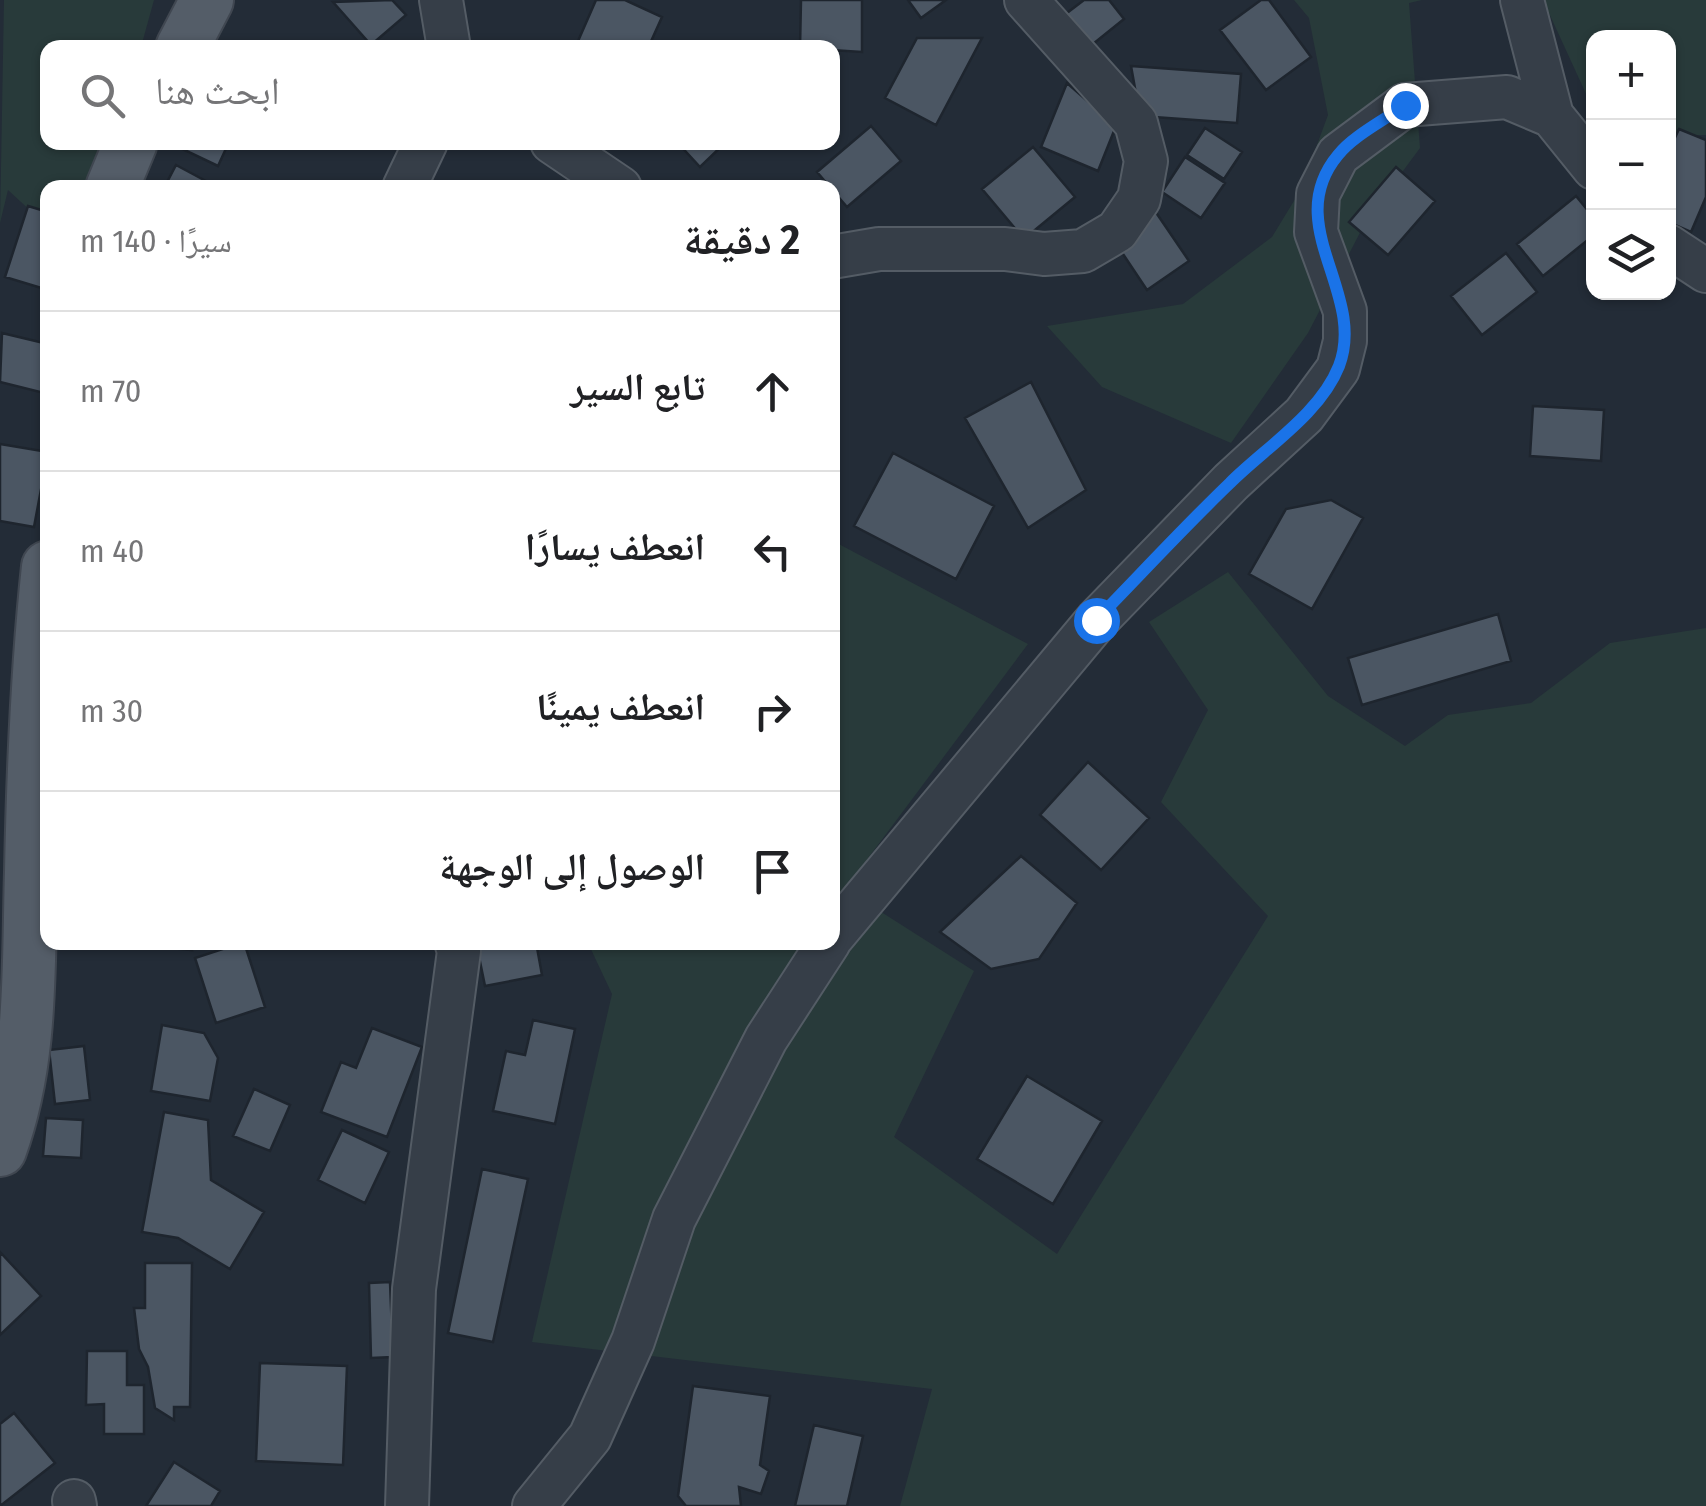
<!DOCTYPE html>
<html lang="ar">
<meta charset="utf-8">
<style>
:root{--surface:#fff;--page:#f2f2f2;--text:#202124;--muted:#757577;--line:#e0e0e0}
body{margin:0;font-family:"Fira Sans Condensed","Noto Naskh Arabic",sans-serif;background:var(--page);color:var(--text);direction:rtl}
.controls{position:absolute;right:30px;top:30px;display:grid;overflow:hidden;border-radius:20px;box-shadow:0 2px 8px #0004}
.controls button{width:90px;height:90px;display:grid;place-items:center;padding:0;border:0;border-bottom:2px solid var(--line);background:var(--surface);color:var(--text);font:50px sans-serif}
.stop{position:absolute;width:30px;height:30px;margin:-22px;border:8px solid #1a73e8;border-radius:50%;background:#fff}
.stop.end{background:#1a73e8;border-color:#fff;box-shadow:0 2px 10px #0008}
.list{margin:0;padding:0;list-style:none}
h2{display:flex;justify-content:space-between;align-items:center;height:130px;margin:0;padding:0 40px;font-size:42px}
h2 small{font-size:32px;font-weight:400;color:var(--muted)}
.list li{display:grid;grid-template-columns:65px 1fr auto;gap:30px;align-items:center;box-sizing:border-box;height:160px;padding:0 40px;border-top:2px solid var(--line)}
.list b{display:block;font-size:38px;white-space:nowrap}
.list em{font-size:32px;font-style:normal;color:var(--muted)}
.icon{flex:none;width:55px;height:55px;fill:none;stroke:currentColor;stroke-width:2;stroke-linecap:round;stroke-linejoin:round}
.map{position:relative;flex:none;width:1706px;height:1506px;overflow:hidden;direction:ltr}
.search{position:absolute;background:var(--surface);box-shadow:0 2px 8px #0004;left:40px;top:40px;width:800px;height:110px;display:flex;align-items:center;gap:25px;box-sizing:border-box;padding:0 35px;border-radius:20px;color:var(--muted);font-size:38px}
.panel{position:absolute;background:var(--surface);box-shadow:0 2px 8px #0004;left:40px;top:180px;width:800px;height:770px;border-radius:20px;direction:rtl}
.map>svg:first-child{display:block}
</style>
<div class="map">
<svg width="1706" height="1506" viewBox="0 0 1706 1506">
<rect width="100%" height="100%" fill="#232c37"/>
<path fill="#283a3a" d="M4,0h150l-13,47 -93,1v94l69,1 -5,44 -64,1 -1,38 -39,-36 -8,33z
M1294,0h128l-13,3 11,145 -54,73 -58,112 -77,110 -129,-56 -55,-61 136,-22 89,-67 28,-46 28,-76 -19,-97z
M1543,0h163v135h-37l-1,-97h-74l-1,71z
M833,541l195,103 -183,245 129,82 -80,166 163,117 211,-338 -107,-114 47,-92 -59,-88 79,-50 100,124 77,50 43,-31 83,-12 79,-60 96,-15v878h-806l32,-117 -400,-47 80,-348 -24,-51 244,-1z"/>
<path fill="#4b5663" stroke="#1e252e" stroke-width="2.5" d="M392,0l14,15 -35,30 -38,-43z
M596,0h29l37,17 -14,31h-73z
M801,0h61v52l-62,-4z
M908,0h38l-25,18z
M1084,0h25l15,19 -36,29 -25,-32z
M1261,0h8l42,57 -45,33 -46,-60z
M917,38h65l-46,87 -51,-27z
M1131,66l110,8 -4,49 -97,-7z
M1067,83l49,43 -18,45 -57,-24z
M871,126l30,35 -54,46 -30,-35z
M1205,128l37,24 -18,27 -37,-24z
M1679,129l27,11v57l-15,35 -23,-10v-69z
M178,142h51l-11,24 -42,-20z
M677,142h49l-26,25z
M1033,147l42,50 -51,42 -42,-50z
M1185,157l40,26 -24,35 -39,-26z
M176,165l41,22v1h-53z
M1396,167l39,34 -47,54 -39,-33z
M1576,196l18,22v17l-51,41 -26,-32z
M28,206l20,6v78l-43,-13z
M1155,211l34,50 -42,29 -34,-51z
M1506,253l31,39 -55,43 -31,-39z
M2,333l46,11v50l-48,-12z
M1031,382l55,108 -58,38 -63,-110z
M1533,406l71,4 -3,51 -71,-5z
M0,444l48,8 -14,75 -34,-6z
M893,453l101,53 -38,73 -102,-53z
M1331,500l32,18 -51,91 -63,-35 37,-65z
M1498,614l13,47 -149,44 -14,-47z
M1088,762l61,56 -48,52 -61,-55z
M1021,856l56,47 -38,56 -48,10 -51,-37z
M191,942l1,8 -63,-6v-2z
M244,942l21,65 -49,16 -21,-65z
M476,942h60l6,33 -57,11z
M533,1020l42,9 -20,95 -62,-13 13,-60 19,4z
M162,1025l42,8 14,25 -8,43 -59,-10z
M372,1028l50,19 -35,90 -66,-25 20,-50 15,6z
M84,1046l6,54 -35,4 -6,-54z
M1027,1076l75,45 -49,83 -76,-45z
M254,1089l36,16 -20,46 -37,-15z
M164,1112l44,8 3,60 53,32 -34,57 -52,-31 -36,-6z
M46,1118l37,2 -2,38 -38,-2z
M342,1130l47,22 -24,51 -47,-23z
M482,1169l46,10 -35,163 -45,-9z
M0,1252l41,44 -41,39z
M145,1263h47l-2,144h-16v13l-19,-12 -7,-41 -9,-18 -5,-41h11z
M390,1282l3,75 -22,1 -2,-75z
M87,1351h40v34h17v49h-40v-30l-18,1z
M260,1363l87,3 -4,99 -87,-4z
M693,1386l77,10 -10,69 9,6 -8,23 -22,-7 2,19h-55l-8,-10z
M14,1413l41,50 -55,43v-82z
M814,1425l49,11 -16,70h-52z
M174,1462l46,29 -9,15h-65z"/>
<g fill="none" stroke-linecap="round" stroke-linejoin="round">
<g stroke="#545c65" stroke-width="46">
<path id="minor" d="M441,0l8,48
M1522,0l30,116 42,52
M552,142l68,46
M404,188l22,-46
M1668,246l38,25
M832,257l47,-8h126l39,5 39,-3 34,-20 22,-32 7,-38 -10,-38 -110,-123
M832,937l265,-317 134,-138 73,-67 34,-46 7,-28v-30l-29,-79 2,-38 20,-39 67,-50 102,-8 45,19
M74,1501l1,5
M407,1506l7,-217 45,-338 -3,-9
M534,1506l56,-69 43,-96 41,-122 92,-180 63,-97"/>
</g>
<g stroke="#404751" stroke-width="56">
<path id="major" d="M182,48l25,-48
M112,188l19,-46
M0,1150c33,-91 28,-182 31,-278 2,-103 6,-203 17,-305"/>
</g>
<use href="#minor" stroke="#363e48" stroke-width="42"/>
<use href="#major" stroke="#545d68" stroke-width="52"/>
</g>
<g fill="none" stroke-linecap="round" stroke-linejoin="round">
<path stroke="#1a73e8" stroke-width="12" d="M1096,620c45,-46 88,-93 134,-137 35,-35 90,-69 109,-117 28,-73 -59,-141 -1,-211 16,-20 47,-35 67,-50"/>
</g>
</svg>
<div class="controls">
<button>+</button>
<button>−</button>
<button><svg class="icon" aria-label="layers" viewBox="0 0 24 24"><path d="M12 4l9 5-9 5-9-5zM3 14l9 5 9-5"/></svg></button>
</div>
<div class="stop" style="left:1096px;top:620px"></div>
<div class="stop end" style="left:1405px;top:105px"></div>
<div class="search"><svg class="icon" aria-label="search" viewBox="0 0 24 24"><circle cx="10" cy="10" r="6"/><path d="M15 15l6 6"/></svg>ابحث هنا</div>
<section class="panel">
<h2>2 دقيقة<small>سيرًا · 140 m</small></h2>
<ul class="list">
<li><svg class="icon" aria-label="ahead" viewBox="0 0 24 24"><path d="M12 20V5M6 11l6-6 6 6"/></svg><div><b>تابع السير</b></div><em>70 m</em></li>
<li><svg class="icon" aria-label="left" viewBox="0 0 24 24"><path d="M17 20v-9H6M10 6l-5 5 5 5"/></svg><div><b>انعطف يسارًا</b></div><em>40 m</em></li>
<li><svg class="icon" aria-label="right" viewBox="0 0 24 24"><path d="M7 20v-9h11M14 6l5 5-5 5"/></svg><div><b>انعطف يمينًا</b></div><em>30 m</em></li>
<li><svg class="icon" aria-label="arrive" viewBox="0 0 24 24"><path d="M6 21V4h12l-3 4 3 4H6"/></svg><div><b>الوصول إلى الوجهة</b></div></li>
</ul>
</section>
</div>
